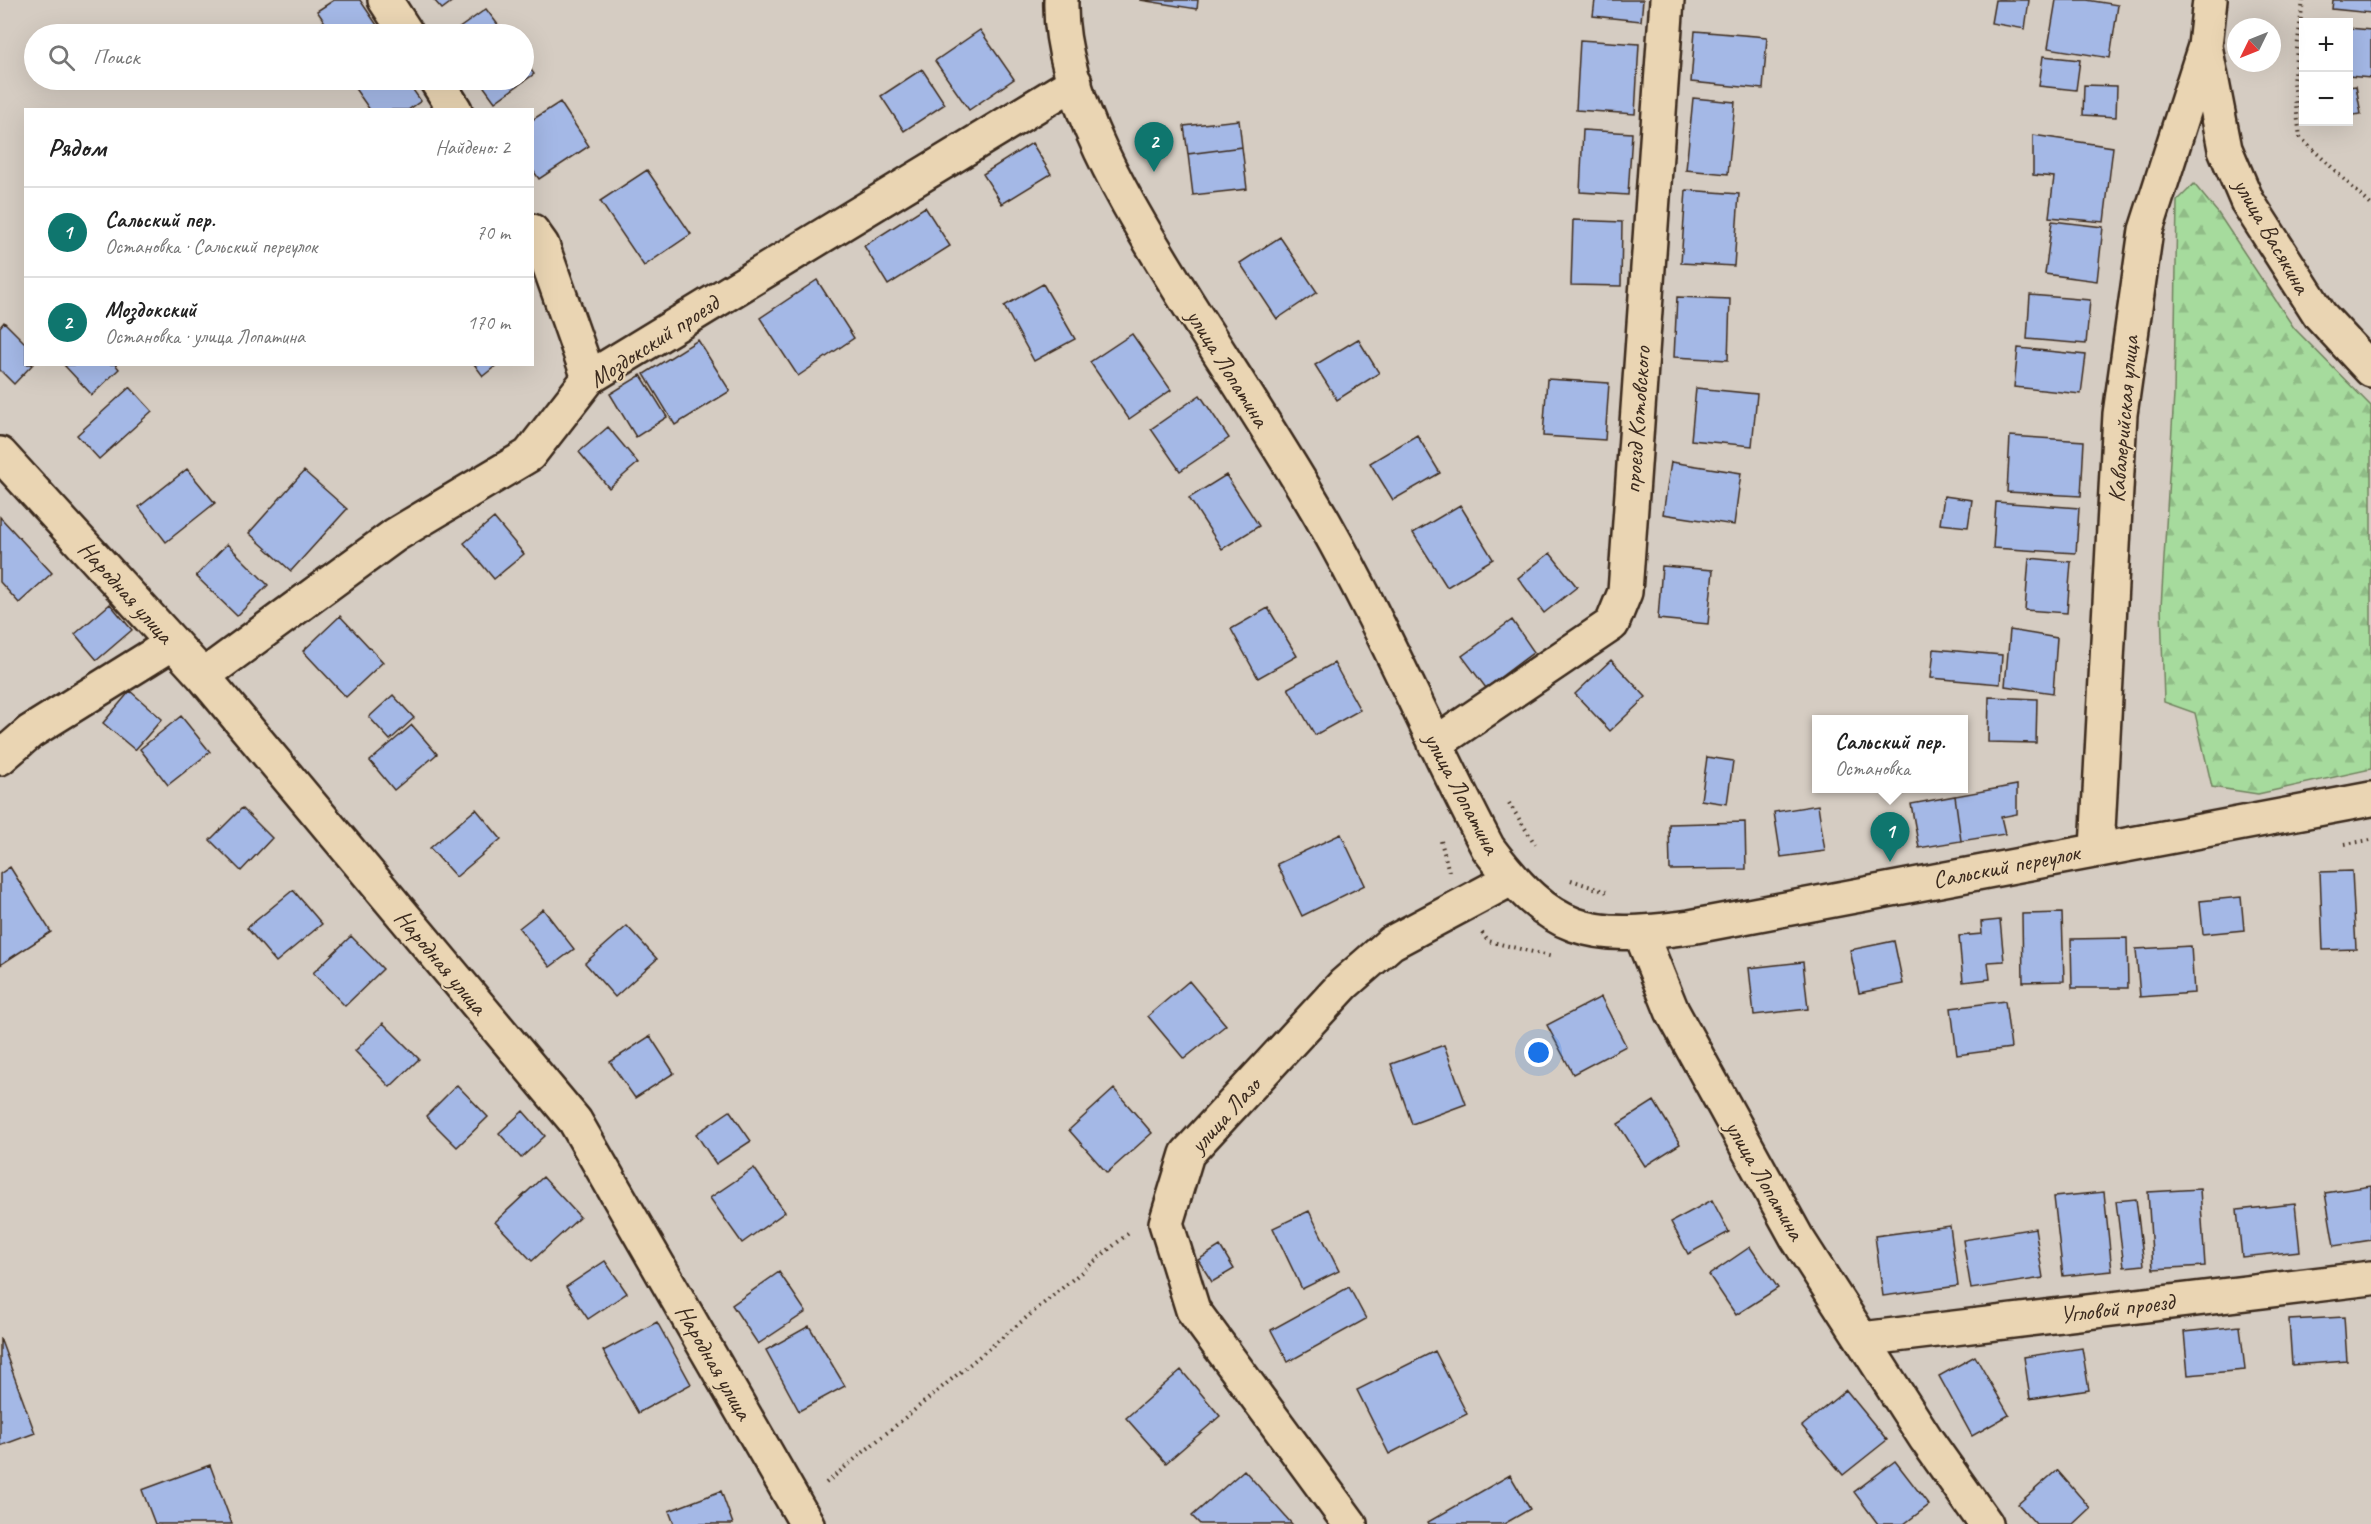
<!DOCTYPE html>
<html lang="ru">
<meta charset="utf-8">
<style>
:root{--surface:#fff;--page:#f2f2f2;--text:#222;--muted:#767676;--line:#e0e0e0;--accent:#0f766e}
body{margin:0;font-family:Caveat,sans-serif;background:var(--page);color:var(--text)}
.controls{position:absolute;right:18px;top:18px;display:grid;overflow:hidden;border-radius:0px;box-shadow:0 6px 24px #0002}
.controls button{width:54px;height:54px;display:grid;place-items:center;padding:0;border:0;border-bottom:2px solid var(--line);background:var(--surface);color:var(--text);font:30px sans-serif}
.compass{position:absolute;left:2227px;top:18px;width:54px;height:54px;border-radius:50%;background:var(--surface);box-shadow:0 6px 24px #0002;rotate:227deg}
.you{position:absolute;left:1539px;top:1053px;width:21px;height:21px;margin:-15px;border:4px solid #fff;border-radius:50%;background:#1a73e8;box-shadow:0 0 0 9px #1a73e833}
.badge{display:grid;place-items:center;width:39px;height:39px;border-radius:50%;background:var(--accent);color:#fff;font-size:20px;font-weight:700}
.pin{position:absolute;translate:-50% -50px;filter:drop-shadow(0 2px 3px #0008)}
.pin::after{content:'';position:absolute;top:32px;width:21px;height:18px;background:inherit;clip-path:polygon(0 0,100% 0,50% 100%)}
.popup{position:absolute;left:1812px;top:715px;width:156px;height:78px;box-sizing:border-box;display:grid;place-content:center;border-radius:0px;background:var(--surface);filter:drop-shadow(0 2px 4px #0005);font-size:20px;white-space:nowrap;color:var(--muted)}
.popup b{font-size:22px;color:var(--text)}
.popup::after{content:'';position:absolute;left:50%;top:100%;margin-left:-12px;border:12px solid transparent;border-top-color:var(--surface)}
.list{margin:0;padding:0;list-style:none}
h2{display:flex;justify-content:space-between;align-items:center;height:78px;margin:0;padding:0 24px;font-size:26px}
h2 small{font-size:20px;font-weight:400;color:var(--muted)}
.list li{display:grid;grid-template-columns:39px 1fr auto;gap:18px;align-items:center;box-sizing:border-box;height:90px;padding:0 24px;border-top:2px solid var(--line)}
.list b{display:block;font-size:22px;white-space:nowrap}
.list p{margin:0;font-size:20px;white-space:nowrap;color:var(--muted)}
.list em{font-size:20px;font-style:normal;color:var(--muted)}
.icon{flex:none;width:33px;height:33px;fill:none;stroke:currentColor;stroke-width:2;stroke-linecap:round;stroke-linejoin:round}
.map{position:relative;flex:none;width:2371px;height:1524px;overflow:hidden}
.search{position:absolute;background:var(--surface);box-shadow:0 6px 24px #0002;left:24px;top:24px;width:510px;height:66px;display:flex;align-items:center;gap:15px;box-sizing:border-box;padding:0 21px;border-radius:33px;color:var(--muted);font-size:22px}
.panel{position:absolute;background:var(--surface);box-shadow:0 6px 24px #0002;left:24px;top:108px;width:510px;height:258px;border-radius:0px}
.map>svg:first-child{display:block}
</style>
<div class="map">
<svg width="2371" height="1524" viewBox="0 0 2371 1524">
<defs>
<pattern id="forest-firs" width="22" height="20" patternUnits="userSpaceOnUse" patternTransform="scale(1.5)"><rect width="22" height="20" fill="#a6db9d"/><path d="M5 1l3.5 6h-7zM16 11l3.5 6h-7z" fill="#90bc87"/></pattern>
</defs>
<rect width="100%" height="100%" fill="#d5ccc2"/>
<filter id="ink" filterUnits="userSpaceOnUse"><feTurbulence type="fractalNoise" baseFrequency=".0167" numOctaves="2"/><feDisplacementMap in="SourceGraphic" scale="12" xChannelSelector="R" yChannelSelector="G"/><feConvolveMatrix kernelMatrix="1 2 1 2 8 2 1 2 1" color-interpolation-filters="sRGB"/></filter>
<g filter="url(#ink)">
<path fill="url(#forest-firs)" stroke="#70825e" stroke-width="1.5" d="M2194,184l24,29 76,115 77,78v363l-113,25 -46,-7 -17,-74 -31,-11 -3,-95 13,-212 3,-194z"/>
<path fill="#a4b8e6" stroke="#3b2a1e" stroke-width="1.5" d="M334,0h26l21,31 -5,3h-43l-16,-23z
M434,0h20l-12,9z
M1140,0h58l-1,9z
M1595,0h48l-2,21 -48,-5z
M1995,0h34l-4,29 -34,-6z
M2056,0h31l31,5 -8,53 -62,-10z
M2333,0h38v13l-39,-4z
M486,9l19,25h-54z
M2348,28l23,2v48l-23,-2z
M980,30l34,49 -45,31 -34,-49z
M1695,31l72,6 -4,52 -72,-7z
M1580,40l59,4 -4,70 -59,-4z
M2043,56l37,4 -4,30 -37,-4z
M524,60l10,14 -39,28 -16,-22h45z
M922,69l23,35 -41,27 -23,-35z
M349,80h57l15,21 -13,9h-38z
M2084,85l33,1 -1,31 -33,-2z
M2356,86l5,28 -13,2v-29z
M1693,98l42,4 -7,72 -42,-4z
M560,102l29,44 -50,33 -7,-10v-49z
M1239,120l3,27 -54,7 -4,-28z
M1583,130l49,3 -4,62 -48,-3z
M2033,135l80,12 -9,75 -55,-5 5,-40 -21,-2z
M1032,143l19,31 -49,30 -19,-30z
M1242,147l5,42 -54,6 -5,-41z
M647,170l44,64 -47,32 -44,-65z
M1686,190l53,4 -5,72 -53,-3z
M925,207l25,39 -62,39 -24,-39z
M1573,220l49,2 -1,64 -50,-1z
M2052,221l51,6 -6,54 -52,-7z
M1280,237l37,55 -40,27 -37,-56z
M817,280l37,58 -56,38 -38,-58z
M1043,284l32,55 -41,22 -30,-55z
M2030,295l60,5 -4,44 -59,-5z
M1677,297l53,2 -2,61 -54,-3z
M4,322l22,22v20h7l-19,20 -14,-14v-43z
M1132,334l39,56 -42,29 -39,-57z
M1358,339l21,34 -42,27 -22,-35z
M698,340l32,51 -55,34 -31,-51z
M2018,348l68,7 -5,39 -67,-7z
M115,364l4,5 -27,26 -28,-30z
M474,364h24l-15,12z
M641,375l26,42 -31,20 -26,-43z
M1547,379l62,4 -4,57 -62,-4z
M130,387l22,24 -53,48 -22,-24z
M1696,388l61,6 -5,52 -61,-6z
M1200,395l29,43 -49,33 -29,-42z
M608,427l30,36 -29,25 -30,-36z
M1417,435l23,38 -47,27 -23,-37z
M2010,436l74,5 -3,55 -74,-4z
M1671,462l70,11 -7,52 -71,-11z
M187,469l28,34 -49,39 -27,-35z
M304,471l43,38 -56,62 -42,-38z
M1226,475l33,51 -37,23 -33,-51z
M1944,496l28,4 -4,27 -28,-3z
M1996,502l83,6 -3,45 -83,-5z
M1460,505l33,54 -46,28 -34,-54z
M0,517l52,56 -33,30 -19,-21z
M494,518l30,36 -30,25 -30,-36z
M227,544l41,41 -31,31 -41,-40z
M1550,553l27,34 -33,26 -26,-35z
M2029,558l42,4 -4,51 -42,-3z
M1662,566l51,4 -5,54 -50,-5z
M110,604l22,26 -35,30 -22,-26z
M1268,608l29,48 -39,22 -27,-49z
M340,616l43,46 -37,35 -43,-46z
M1512,620l22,32 -48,36 -24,-32z
M2010,630l47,8 -4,55 -48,-7z
M1934,649l68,6 -2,29 -69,-6z
M1611,660l35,37 -36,34 -35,-37z
M1334,663l26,47 -45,25 -27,-47z
M130,691l32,28 -27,31 -32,-27z
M393,695l21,23 -24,22 -21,-23z
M1989,697l48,2 -1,44 -48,-1z
M181,716l29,36 -42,33 -28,-36z
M412,725l25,29 -43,36 -24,-29z
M1707,757l26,4 -6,43 -26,-4z
M2017,785v29l-16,3 4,17 -44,7 -6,-45z
M1955,796l6,45 -42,7 -8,-44z
M1818,805l7,46 -44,6 -7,-45z
M242,808l30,30 -31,33 -31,-31z
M476,809l25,30 -45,38 -26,-29z
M1745,822l1,47 -76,1 -1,-46z
M1341,834l24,51 -63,31 -25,-52z
M10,867l41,65 -51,33v-91z
M2352,871l4,78 -33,1 -3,-78z
M293,890l29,34 -46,38 -29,-34z
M2241,897l3,33 -41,4 -3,-33z
M543,909l31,40 -24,18 -31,-39z
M2062,913l2,68 -41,1 -1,-68z
M2000,920l4,41 -16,1 2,17 -27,3 -4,-46 23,-2 -1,-12z
M627,926l30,33 -42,38 -30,-34z
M351,936l32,33 -38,37 -32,-33z
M2127,938l1,50h-56l-1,-49z
M1894,941l9,43 -44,9 -9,-43z
M2191,946l3,47 -54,4 -4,-48z
M1803,962l5,47 -54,6 -5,-47z
M1189,981l37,44 -42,34 -36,-43z
M1601,997l25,49 -53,28 -26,-49z
M2005,1001l6,47 -54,7 -6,-47z
M383,1023l36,36 -29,28 -35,-36z
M650,1036l24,37 -39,25 -25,-36z
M1444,1045l22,59 -54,20 -21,-60z
M457,1085l31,32 -31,30 -31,-31z
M1114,1089l38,44 -45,40 -38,-43z
M1654,1101l26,43 -35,22 -27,-42z
M523,1111l22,25 -24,22 -22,-25z
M730,1111l21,30 -35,23 -20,-30z
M754,1168l31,44 -43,31 -32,-45z
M543,1177l37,40 -48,44 -37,-39z
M2371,1186v54l-37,6 -9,-53z
M2200,1189l5,77 -52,3 -5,-77z
M2104,1192l8,79 -49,5 -9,-79z
M2136,1199l8,66 -20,2 -8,-66z
M1712,1200l17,32 -41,22 -17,-32z
M2295,1204l5,47 -58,6 -5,-47z
M1309,1211l30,60 -37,18 -29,-61z
M1950,1226l8,60 -75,10 -8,-60z
M2035,1228l8,50 -72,11 -8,-49z
M1220,1246l14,23 -22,13 -14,-22z
M1750,1247l28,41 -42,27 -27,-40z
M605,1261l22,32 -39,26 -22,-32z
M779,1272l27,40 -48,32 -26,-39z
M1349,1287l17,32 -78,43 -17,-32z
M2344,1317l3,44 -55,4 -3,-45z
M657,1322l34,62 -53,29 -35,-62z
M809,1326l36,60 -46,25 -33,-61z
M2240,1326l5,44 -57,5 -4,-43z
M0,1338l35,95 -35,13z
M2082,1348l7,42 -59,9 -6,-42z
M1435,1351l32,63 -78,40 -32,-64z
M1975,1356l34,59 -37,21 -33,-60z
M1181,1370l39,46 -54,47 -40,-45z
M1846,1390l41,50 -44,35 -41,-49z
M1895,1461l34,44 -25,19h-26l-24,-32z
M210,1465l22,59h-77l-13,-34z
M1244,1470l48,54h-92l-8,-8z
M2057,1470l33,38 -17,16h-37l-18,-20z
M1510,1475l20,34 -26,15h-75l-1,-2z
M721,1491l12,33h-59l-5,-13z"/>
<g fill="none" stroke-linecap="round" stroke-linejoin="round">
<g stroke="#3b2a1e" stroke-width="38">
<path id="minor" d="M385,0l22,34
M1061,0c-3,98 76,221 126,302 46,73 94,145 137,220 60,106 107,218 164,326 64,85 99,93 202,79l681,-128
M2206,51l19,98 22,52 73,114 51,55
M436,80l19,30
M532,231l10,14 47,133
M0,454l203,222 372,445 232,403
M203,676l192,-141 134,-80 60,-77 486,-296
M1435,744l177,-120 13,-32 42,-592
M0,758l30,-26 143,-89
M2097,849l23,-435 26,-184 59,-184 5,-46
M1641,934l31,77 125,227 129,201 60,85
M1862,1339l509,-61
M1350,1524l-157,-214 -27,-87 21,-69 157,-170 47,-41 120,-64"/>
</g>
<path stroke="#3b2a1e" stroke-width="4" stroke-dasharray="1.5 4.5" stroke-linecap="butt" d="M2303,0l-10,82 7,55 71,68
M1509,803l26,41
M1441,841l8,31
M2345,844l26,-4
M1571,880l35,12
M1482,933l6,8 65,16
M826,1483l304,-251"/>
<use href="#minor" stroke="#ead5b3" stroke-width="33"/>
</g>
</g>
<g text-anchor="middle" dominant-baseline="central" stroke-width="4.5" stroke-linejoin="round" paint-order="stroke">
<g font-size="24" fill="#3b2a1e" stroke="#ead5b3">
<text transform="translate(2272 236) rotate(60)">улица Васякина</text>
<text transform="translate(654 341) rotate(-33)">Моздокский проезд</text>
<text transform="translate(1228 368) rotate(58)">улица Лопатина</text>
<text transform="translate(2123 419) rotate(-85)">Кавалерийская улица</text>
<text transform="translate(1637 420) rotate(-86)">проезд Котовского</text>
<text transform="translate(126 592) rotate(48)">Народная улица</text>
<text transform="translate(1462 793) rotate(62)">улица Лопатина</text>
<text transform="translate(2006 866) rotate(-11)">Сальский переулок</text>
<text transform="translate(441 962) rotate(50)">Народная улица</text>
<text transform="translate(1225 1115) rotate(-48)">улица Лазо</text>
<text transform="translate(1765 1180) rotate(60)">улица Лопатина</text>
<text transform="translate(2117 1308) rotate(-7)">Угловой проезд</text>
<text transform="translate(714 1362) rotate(60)">Народная улица</text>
</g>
</g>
</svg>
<div class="controls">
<button>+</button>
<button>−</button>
</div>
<svg class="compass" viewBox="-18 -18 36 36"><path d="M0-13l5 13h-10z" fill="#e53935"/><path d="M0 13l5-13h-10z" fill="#767676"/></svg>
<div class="you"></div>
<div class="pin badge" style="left:1890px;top:862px">1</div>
<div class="popup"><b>Сальский пер.</b>Остановка</div>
<div class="pin badge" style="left:1154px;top:172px">2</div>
<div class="search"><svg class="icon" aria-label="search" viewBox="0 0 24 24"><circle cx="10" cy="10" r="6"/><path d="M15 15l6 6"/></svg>Поиск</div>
<section class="panel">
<h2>Рядом<small>Найдено: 2</small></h2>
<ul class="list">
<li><span class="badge">1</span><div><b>Сальский пер.</b><p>Остановка · Сальский переулок</p></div><em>70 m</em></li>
<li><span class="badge">2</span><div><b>Моздокский</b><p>Остановка · улица Лопатина</p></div><em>170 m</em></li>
</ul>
</section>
</div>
